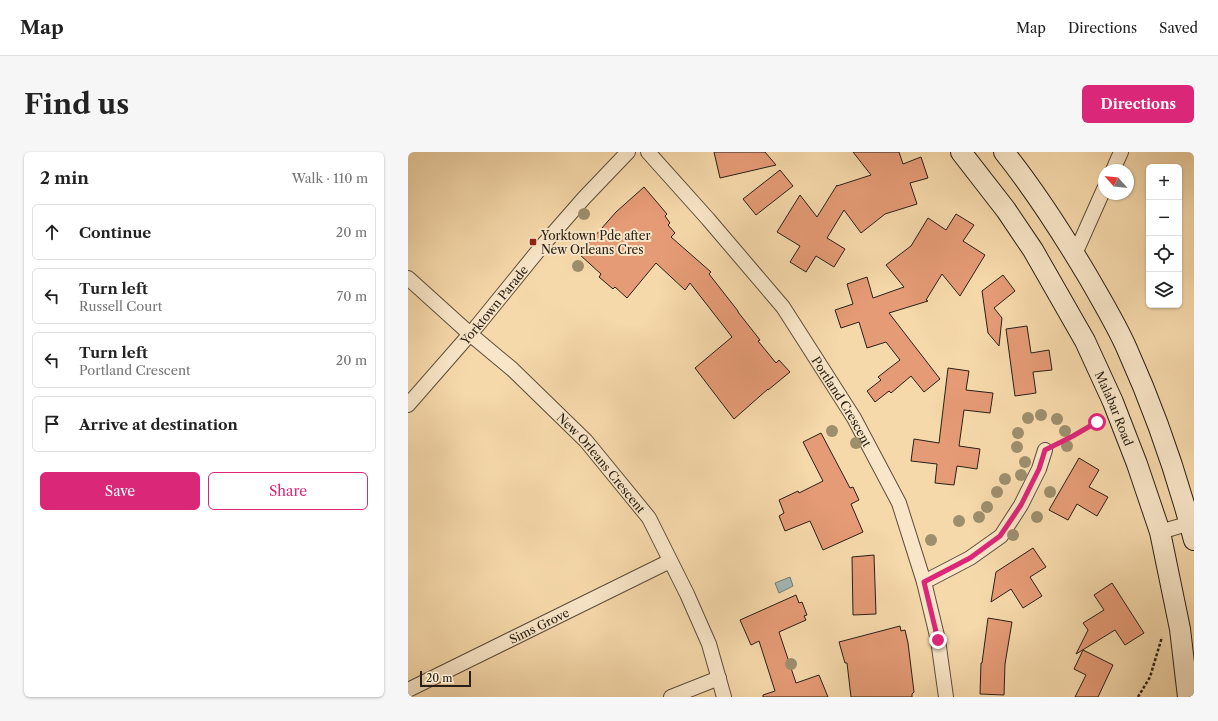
<!DOCTYPE html>
<meta charset="utf-8">
<style>
:root{--surface:#fff;--page:#f6f6f6;--text:#222;--muted:#767676;--line:#e0e0e0;--accent:#db2777}
body{margin:0;font-family:"Libre Caslon Text",serif;background:var(--page);color:var(--text)}
.controls{position:absolute;right:12px;top:12px;display:grid;overflow:hidden;border-radius:6px;box-shadow:0 1px 3px #0004}
.controls button{width:36px;height:36px;display:grid;place-items:center;padding:0;border:0;border-bottom:1px solid var(--line);background:var(--surface);color:var(--text);font:20px sans-serif}
.compass{position:absolute;left:690px;top:12px;width:36px;height:36px;border-radius:50%;background:var(--surface);box-shadow:0 1px 3px #0004;rotate:297deg}
.scale{position:absolute;left:12px;bottom:10px;width:51px;box-sizing:border-box;padding-left:4px;border:2px solid #282016;border-top:0;font-size:11px;line-height:14px;white-space:nowrap;color:#282016;-webkit-text-stroke:3px #f9e6c8;paint-order:stroke}
.stop{position:absolute;width:12px;height:12px;margin:-9px;border:3px solid #db2777;border-radius:50%;background:#fff}
.stop.end{background:#db2777;border-color:#fff;box-shadow:0 1px 4px #0008}
.list{margin:0;padding:0;list-style:none}
h2{display:flex;justify-content:space-between;align-items:center;height:52px;margin:0;padding:0 16px;font-size:17px}
h2 small{font-size:13px;font-weight:400;color:var(--muted)}
.list li{display:grid;grid-template-columns:26px 1fr auto;gap:12px;align-items:center;box-sizing:border-box;height:56px;margin:0 8px 8px;padding:0 8px;border:1px solid var(--line);border-radius:6px}
.list b{display:block;font-size:15px;white-space:nowrap}
.list p{margin:0;font-size:13px;white-space:nowrap;color:var(--muted)}
.list em{font-size:13px;font-style:normal;color:var(--muted)}
.actions{display:flex;gap:8px;padding:12px 16px}
.actions a{flex:1;padding:9px 0;border:1px solid var(--accent);border-radius:6px;text-align:center;font-size:14px;color:var(--accent)}
.actions .main{background:var(--accent);color:#fff}
.icon{flex:none;width:22px;height:22px;fill:none;stroke:currentColor;stroke-width:2;stroke-linecap:round;stroke-linejoin:round}
.map{position:relative;flex:none;width:786px;height:545px;overflow:hidden;border-radius:6px}
header{display:flex;align-items:center;gap:24px;box-sizing:border-box;height:56px;padding:0 20px;background:var(--surface);border-bottom:1px solid var(--line)}
header strong{font-size:19px}
nav{display:flex;gap:22px;margin-inline-start:auto;font-size:14px}
.intro{display:flex;align-items:center;justify-content:space-between;box-sizing:border-box;height:96px;padding:0 24px}
h1{margin:0;font-size:28px}
.button{padding:10px 18px;border-radius:6px;background:var(--accent);color:#fff;font-size:14px;font-weight:700}
main{display:flex;gap:24px;padding:0 24px}
aside{flex:1;background:var(--surface);border-radius:6px;box-shadow:0 1px 3px #0004}
.map>svg:first-child{display:block}
</style>
<header>
<strong>Map</strong>
<nav><a>Map</a><a>Directions</a><a>Saved</a></nav>
</header>
<div class="intro"><h1>Find us</h1><a class="button">Directions</a></div>
<main>
<aside>
<h2>2 min<small>Walk · 110 m</small></h2>
<ul class="list">
<li><svg class="icon" aria-label="ahead" viewBox="0 0 24 24"><path d="M12 20V5M6 11l6-6 6 6"/></svg><div><b>Continue</b></div><em>20 m</em></li>
<li><svg class="icon" aria-label="left" viewBox="0 0 24 24"><path d="M17 20v-9H6M10 6l-5 5 5 5"/></svg><div><b>Turn left</b><p>Russell Court</p></div><em>70 m</em></li>
<li><svg class="icon" aria-label="left" viewBox="0 0 24 24"><path d="M17 20v-9H6M10 6l-5 5 5 5"/></svg><div><b>Turn left</b><p>Portland Crescent</p></div><em>20 m</em></li>
<li><svg class="icon" aria-label="arrive" viewBox="0 0 24 24"><path d="M6 21V4h12l-3 4 3 4H6"/></svg><div><b>Arrive at destination</b></div></li>
</ul>
<div class="actions"><a class="main">Save</a><a>Share</a></div>
</aside>
<div class="map">
<svg width="786" height="545" viewBox="0 0 786 545">
<rect width="100%" height="100%" fill="#f6d9ab"/>
<filter id="stains"><feTurbulence type="fractalNoise" baseFrequency=".005" numOctaves="4"/><feColorMatrix values="0 0 0 0 .2 0 0 0 0 .09 0 0 0 0 .02 0 0 0 .5 -.17"/></filter>
<radialGradient id="worn" r=".72"><stop offset=".6" stop-color="#630" stop-opacity="0"/><stop offset="1" stop-color="#630" stop-opacity=".3"/></radialGradient>
<path fill="#a2b7b5" stroke="#717b75" d="M382,425l3,9 -14,7 -4,-10z"/>
<path fill="#e59b76" stroke="#282016" d="M306,0h51l11,13 -56,13z
M445,0h46l4,12 18,-7 7,21 -18,5 7,21 -32,10 -24,19 -17,-23 -17,28 18,11 -11,18 -18,-11 -10,16 -16,-10 10,-16 -23,-14 23,-37 17,22 20,-32v1l34,-11z
M372,18l13,16 -37,29 -13,-16z
M236,35l23,27 -2,2 5,7 -2,2 7,8 -4,4 40,35 -2,2 29,37v1l22,28 -2,1 18,22 3,-3 11,12 -22,18v-1l-34,30 -39,-51 37,-31 -42,-54 -5,7 -29,-27 -29,35 -12,-11 -2,2 -14,-12 2,-3 -22,-20 37,-42z
M548,62l18,11 -11,16 22,14 -25,41 -18,-22 -16,26 2,1 -39,12 51,66 -16,13 -13,-16 -20,17 -2,-2 -14,11 -8,-11 14,-11 -3,-3 22,-17 -14,-18 -19,6 -8,-26 -18,6 -6,-18 18,-6 -6,-20 20,-7 6,21 31,-11 -18,-22 25,-19 17,-28 18,12z
M595,123l12,16 -21,17 8,10 -3,28 -11,-13 -6,-42z
M619,174l4,27 18,-3 3,20 -19,2 3,21 -21,3 -9,-67z
M540,216l21,3 -3,19 27,3 -3,20 -26,-3 -5,36 21,3 -3,20 -20,-3 -3,19 -19,-2 2,-19 -26,-3 3,-22 25,4z
M413,281l29,55 3,-1 6,13 -8,4 12,28 -40,18 -13,-29 -25,10 -6,-15 5,-3 -5,-13 19,-9 1,2 24,-12 -20,-39z
M671,306l20,12 -10,17 19,10 -11,19 -20,-12 -9,16 -19,-10z
M625,396l13,19 -16,10 12,19 -19,12 -12,-19 -20,13 5,-30z
M466,403l2,59 -23,1 -1,-58z
M704,431l32,50 -19,12 -10,-15 -39,24 12,-24 -5,-7 21,-13 -10,-15z
M388,443l3,8 3,-1 5,13 -3,1 2,4 -27,12 17,51 23,-8 9,22h-65v-2l12,-4 -16,-50 -8,4 -11,-25z
M580,466l24,4 -7,42 -1,31 -24,-1 1,-31h1z
M492,474l1,5 4,-1 3,13 6,49 -2,2v3h-61l-4,-34h-2l-6,-21z
M675,498l30,15 -15,32h-23l11,-22 -12,-6z"/>
<g fill="none" stroke-linecap="round" stroke-linejoin="round">
<g stroke="#5c4e3b" stroke-width="16">
<g id="minor">
<path id="s1" d="M240,0l60,67 75,88 71,111 45,85 25,79 14,58 8,57"/>
<path d="M705,18l8,-18"/>
<path d="M667,102l29,-65"/>
<path id="s2" d="M0,126l62,56 42,35 74,72 63,77 38,76 22,50 15,53"/>
<path id="s3" d="M0,253l69,-79 65,-80 42,-48 44,-46"/>
<path d="M752,380l34,-10"/>
<path d="M516,430l46,-24 31,-22 20,-31 18,-36 6,-19"/>
<path id="s4" d="M0,538l262,-129"/>
<path d="M263,545l48,-19"/>
</g>
</g>
<g stroke="#282016" stroke-width="22">
<g id="secondary">
<path id="s5" d="M553,0l45,58 27,40 52,91 28,61 24,62 23,68 20,97 8,68"/>
<path d="M596,0c32,40 60,84 86,128 13,23 27,46 37,69 28,62 50,126 67,191"/>
</g>
</g>
<path stroke="#282016" stroke-width="2.5" stroke-dasharray="3 2" stroke-linecap="butt" d="M650,292l39,-22
M730,545l12,-20 12,-40"/>
<use href="#minor" stroke="#f9e6c8" stroke-width="14"/>
<use href="#secondary" stroke="#f9e6c8" stroke-width="20"/>
</g>
<g fill="#9d8e6c">
<circle cx="176" cy="62" r="6"/>
<circle cx="170" cy="114" r="6"/>
<circle cx="633" cy="263" r="6"/>
<circle cx="620" cy="266" r="6"/>
<circle cx="649" cy="267" r="6"/>
<circle cx="424" cy="279" r="6"/>
<circle cx="657" cy="279" r="6"/>
<circle cx="610" cy="281" r="6"/>
<circle cx="448" cy="291" r="6"/>
<circle cx="659" cy="294" r="6"/>
<circle cx="609" cy="295" r="6"/>
<circle cx="617" cy="310" r="6"/>
<circle cx="613" cy="323" r="6"/>
<circle cx="597" cy="327" r="6"/>
<circle cx="589" cy="340" r="6"/>
<circle cx="642" cy="340" r="6"/>
<circle cx="579" cy="355" r="6"/>
<circle cx="571" cy="365" r="6"/>
<circle cx="629" cy="365" r="6"/>
<circle cx="551" cy="369" r="6"/>
<circle cx="605" cy="383" r="6"/>
<circle cx="523" cy="388" r="6"/>
<circle cx="383" cy="512" r="6"/>
</g>
<g fill="none" stroke-linecap="round" stroke-linejoin="round">
<path stroke="#db2777" stroke-width="5" d="M530,488l-14,-58 46,-24 30,-22 21,-31 18,-36 6,-19 28,-14 24,-14"/>
</g>
<rect fill="#8f2418" stroke="#f9e6c8" stroke-width="1.5" x="121" y="86" width="8" height="8" rx="2"/>
<g text-anchor="middle" dominant-baseline="central" stroke-width="4" stroke-linejoin="round" paint-order="stroke">
<g font-size="12" fill="#282016" stroke="#f9e6c8" text-anchor="start">
<text x="133" y="83">Yorktown Pde after<tspan x="133" dy="14">New Orleans Cres</tspan></text>
</g>
<g font-size="12" fill="#282016" stroke="#f9e6c8">
<text stroke="none"><textPath href="#s3" startOffset="132">Yorktown Parade</textPath></text>
<text stroke="none"><textPath href="#s1" startOffset="317">Portland Crescent</textPath></text>
<text stroke="none"><textPath href="#s5" startOffset="300">Malabar Road</textPath></text>
<text stroke="none"><textPath href="#s2" startOffset="268">New Orleans Crescent</textPath></text>
<text stroke="none"><textPath href="#s4" startOffset="146">Sims Grove</textPath></text>
</g>
</g>
<rect width="100%" height="100%" filter="url(#stains)"/>
<rect width="100%" height="100%" fill="url(#worn)"/>
</svg>
<div class="controls">
<button>+</button>
<button>−</button>
<button><svg class="icon" aria-label="locate" viewBox="0 0 24 24"><circle cx="12" cy="12" r="6"/><path d="M12 2v4M12 18v4M2 12h4M18 12h4"/></svg></button>
<button><svg class="icon" aria-label="layers" viewBox="0 0 24 24"><path d="M12 4l9 5-9 5-9-5zM3 14l9 5 9-5"/></svg></button>
</div>
<svg class="compass" viewBox="-18 -18 36 36"><path d="M0-13l5 13h-10z" fill="#e53935"/><path d="M0 13l5-13h-10z" fill="#767676"/></svg>
<div class="scale">20 m</div>
<div class="stop" style="left:689px;top:270px"></div>
<div class="stop end" style="left:530px;top:488px"></div>
</div>
</main>
